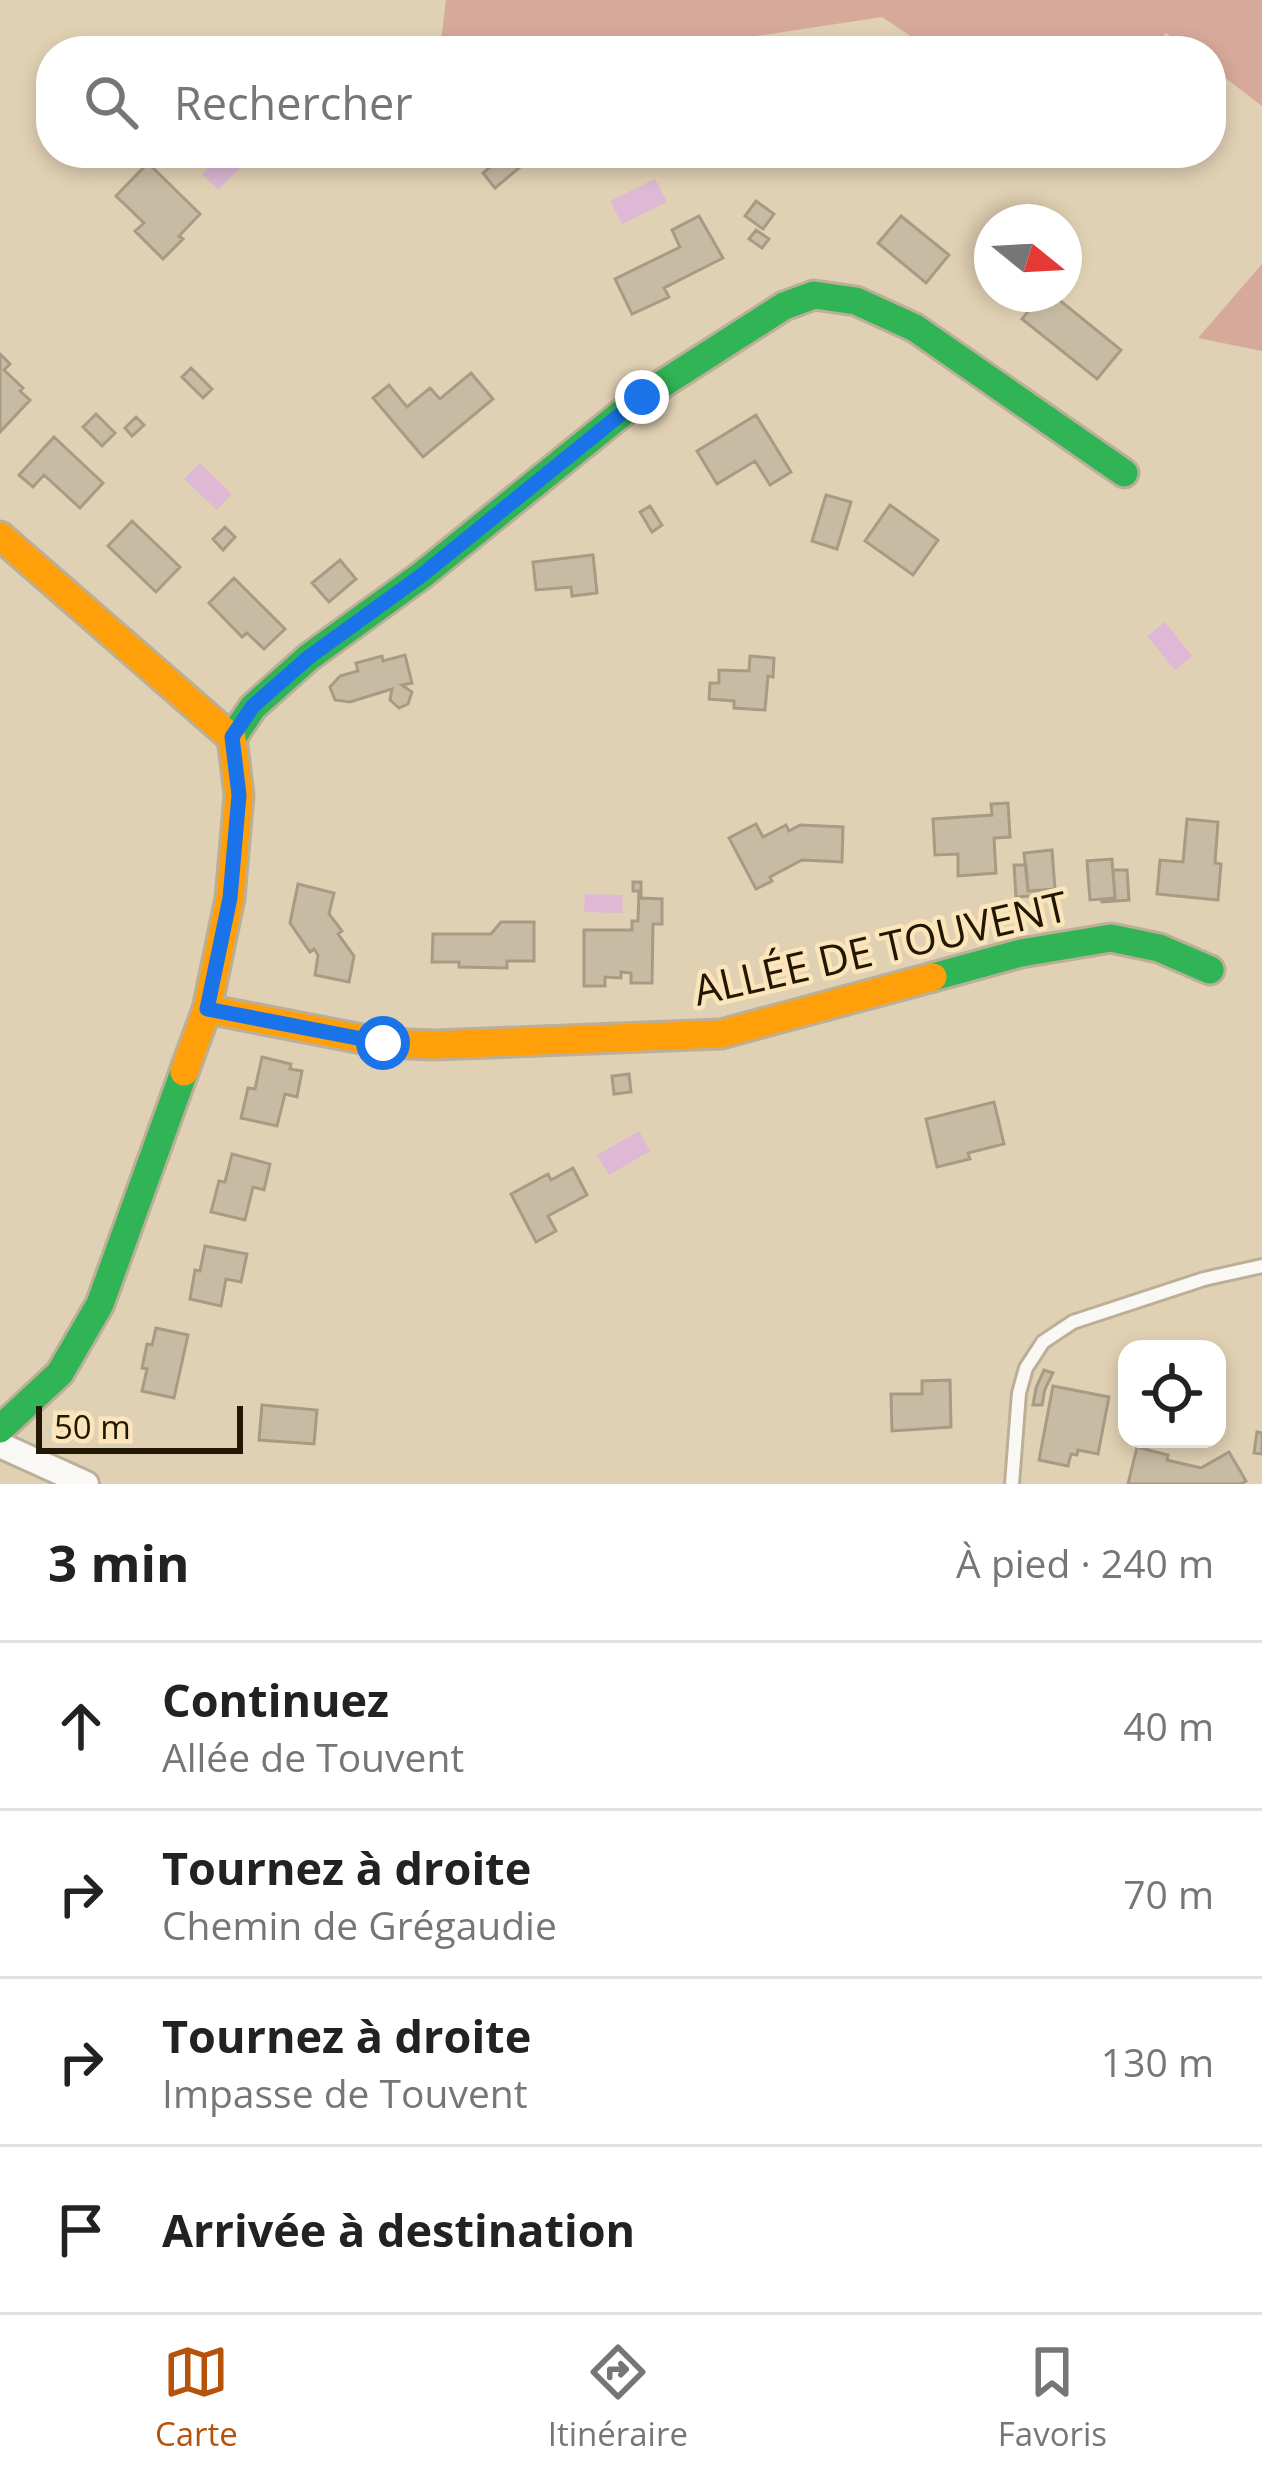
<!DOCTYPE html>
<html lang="fr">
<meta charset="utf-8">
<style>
:root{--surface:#fff;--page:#f6f6f6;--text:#222;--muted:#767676;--line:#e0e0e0;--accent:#b45309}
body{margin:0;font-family:"Open Sans",sans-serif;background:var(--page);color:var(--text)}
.controls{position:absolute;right:36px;bottom:36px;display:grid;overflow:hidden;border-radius:24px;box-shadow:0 6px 18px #0003}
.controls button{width:108px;height:108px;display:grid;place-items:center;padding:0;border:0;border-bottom:3px solid var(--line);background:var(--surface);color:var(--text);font:60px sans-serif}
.compass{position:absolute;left:974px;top:204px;width:108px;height:108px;border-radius:50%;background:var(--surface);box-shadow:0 6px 18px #0003;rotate:108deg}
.scale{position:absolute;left:36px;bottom:30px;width:207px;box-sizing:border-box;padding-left:12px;border:6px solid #211703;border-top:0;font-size:33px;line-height:42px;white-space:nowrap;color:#211703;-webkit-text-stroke:9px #fce5ba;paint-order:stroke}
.stop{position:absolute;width:36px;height:36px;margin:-27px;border:9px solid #1a73e8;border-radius:50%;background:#fff}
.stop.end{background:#1a73e8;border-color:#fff;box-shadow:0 3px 12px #0008}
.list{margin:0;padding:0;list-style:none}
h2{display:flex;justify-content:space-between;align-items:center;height:156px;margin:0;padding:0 48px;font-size:51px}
h2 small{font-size:39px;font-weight:400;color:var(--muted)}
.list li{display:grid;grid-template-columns:78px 1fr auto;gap:36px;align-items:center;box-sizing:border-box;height:168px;padding:0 48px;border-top:3px solid var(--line)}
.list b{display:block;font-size:45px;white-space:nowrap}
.list p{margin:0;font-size:39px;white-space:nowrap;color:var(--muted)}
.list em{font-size:39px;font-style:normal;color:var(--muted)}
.icon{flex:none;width:66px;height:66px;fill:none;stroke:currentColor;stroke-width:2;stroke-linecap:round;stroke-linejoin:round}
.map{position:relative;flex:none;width:1262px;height:1484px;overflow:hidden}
.search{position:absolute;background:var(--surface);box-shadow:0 6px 18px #0003;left:36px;right:36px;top:36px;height:132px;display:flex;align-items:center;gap:30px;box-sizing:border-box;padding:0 42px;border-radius:48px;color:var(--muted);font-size:45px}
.sheet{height:828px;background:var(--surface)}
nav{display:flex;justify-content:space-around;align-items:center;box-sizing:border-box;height:168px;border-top:3px solid var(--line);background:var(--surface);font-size:33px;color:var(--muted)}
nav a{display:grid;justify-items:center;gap:6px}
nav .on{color:var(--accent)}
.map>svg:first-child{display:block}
</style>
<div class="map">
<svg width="1262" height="1484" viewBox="0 0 1262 1484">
<rect width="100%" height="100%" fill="#e1d1b4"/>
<path fill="#d7a99a" d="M446,0h816v106l-51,-39v-16h-20l-25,-18 -14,18h-219l-51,-34 -225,34h-194l-23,-2z
M1262,264v87l-64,-13z"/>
<path fill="#deb8d4" d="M223,153h27l2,3 -34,34 -16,-16z
M655,179l12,23 -45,22 -12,-23z
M200,463l32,31 -15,16 -33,-31z
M1165,622l27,34 -17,14 -28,-34z
M585,894l38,1 -1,18 -38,-1z
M639,1131l11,20 -41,24 -12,-20z"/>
<path fill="#c7bba3" stroke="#a79b84" stroke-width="3" d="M507,153h30l-42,35 -12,-15z
M148,163l52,51 -21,22 4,3 -20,20 -28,-28 9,-8 -28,-27z
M756,201l18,13 -11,15 -18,-13z
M699,216l24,42 -59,30 5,9 -37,17 -17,-35 65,-32 -8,-17z
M901,216l48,39 -23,28 -48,-40z
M756,230l13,9 -7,9 -13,-9z
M1042,294h10l69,56 -24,29 -75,-60z
M0,354l10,10 -6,6 19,18 -3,3 10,9 -30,32z
M191,368l21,21 -9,9 -21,-21z
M471,373l22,26 -70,58 -50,-59 16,-13 18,22 23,-19 10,11z
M96,414l19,19 -13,13 -19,-19z
M756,415l35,57 -21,13 -15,-24 -38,23 -20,-33z
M136,417l8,8 -12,11 -7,-8z
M54,437l49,46 -23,25 -36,-33 -11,12 -14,-12z
M826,495l25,7 -14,47 -25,-8z
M890,505l48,35 -25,35 -48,-34z
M650,506l12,19 -10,7 -12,-20z
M132,521l48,46 -24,25 -48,-46z
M225,527l10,10 -12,13 -10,-11z
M593,555l4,38 -25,3 -1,-9 -35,3 -3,-28z
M340,560l16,19 -27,23 -17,-19z
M234,578l51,51 -21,20 -17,-16 -5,4 -33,-34z
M405,655l7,28 -10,2 10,7 -4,12 -9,4 -9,-8 2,-11 -42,13 -15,-2 -5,-13 10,-11 18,-5 -2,-8 26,-7 1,5z
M750,656l24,2 -1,19 -5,-1 -3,34 -31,-2v-7l-25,-2 1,-16h9v-13l30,1z
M1008,803l2,34 -16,1 2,35 -38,3v-22l-23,1 -2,-36 59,-4 -1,-11z
M1187,819l31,3 -3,41 6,1 -3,36 -61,-6 3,-34 23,2z
M756,824l7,13 23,-12 3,6 11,-6 43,2 -1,35 -40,-2 -32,17 2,4 -16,8 -27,-51z
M1052,850l3,39 -27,2 -4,-38z
M1112,859l3,39 -25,2 -3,-39z
M1014,865h12l2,26 16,-1v5l-28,2z
M1113,870h14l2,30 -27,2 -1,-3 14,-1z
M633,882h8v16l21,1v25h-9l-1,59h-21v-10l-10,-1v6l-16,-1v9h-21v-56h48v-9h6l1,-30h-6z
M298,884l36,9 -5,21 13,17 -4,3 16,22 -5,26 -34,-7 3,-20 -4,-6 -4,3 -20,-29z
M501,922h33v39h-27v7l-48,-1v-5h-27l1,-28h58z
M262,1057l29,7 -1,5 12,2 -5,26 -12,-3 -8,32 -36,-8 7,-30 7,1z
M629,1074l2,18 -17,2 -2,-18z
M994,1102l10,42 -36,9 2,6 -33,8 -11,-48z
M232,1154l38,10 -6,26 -11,-3 -8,33 -34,-8 8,-31 6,1z
M573,1168l14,27 -39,21 8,15 -20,11 -25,-48 37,-20 3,6z
M205,1246l42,8 -6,28 -15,-3 -5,27 -31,-7 5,-29 5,1z
M156,1328l32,7 -14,63 -32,-7 5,-22 -5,-1 5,-24 5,1z
M1044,1370l9,3 -8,16 -3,16h-9l3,-17z
M950,1380l1,47 -59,4 -1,-37h31v-13z
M1053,1386l56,11 -11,57 -20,-4 -1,5 -6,-1 -3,12 -29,-6z
M262,1405l55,5 -3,34 -55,-4z
M1257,1432l5,1v21l-8,-1z
M1137,1447l31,8 -1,5 34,8 28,-16 17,29 -5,3h-113z"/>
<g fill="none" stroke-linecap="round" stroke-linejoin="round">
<g stroke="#bcaf98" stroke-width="18">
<path id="lane" d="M1012,1484l7,-91 7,-25 17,-26 30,-20 131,-43 58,-13"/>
</g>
<g stroke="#bcaf98" stroke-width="30">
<path id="street" d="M0,1445l86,39"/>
</g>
<g stroke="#bcaf98" stroke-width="33">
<path id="fast" d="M232,738l21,-31 56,-50 113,-82 220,-178 142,-91 30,-11 42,6 59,27 209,145
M933,977l88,-24 90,-15 48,10 51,22
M0,1429l60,-56 40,-69 84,-232"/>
</g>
<g stroke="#bcaf98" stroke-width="33">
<path id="slow" d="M0,536l232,202 7,57 -9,103 -23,111 -23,63
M207,1009l176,34 52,2 286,-11 212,-57"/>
</g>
<path stroke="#d3cec5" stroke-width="4.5" stroke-dasharray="9 9" stroke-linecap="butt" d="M46,1428l12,9 5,8"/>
<use href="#lane" stroke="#faf8f4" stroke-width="12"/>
<use href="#street" stroke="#faf8f4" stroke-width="24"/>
<use href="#fast" stroke="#30b455" stroke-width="27"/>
<use href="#slow" stroke="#ff9f0a" stroke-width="27"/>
</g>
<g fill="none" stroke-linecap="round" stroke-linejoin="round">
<path stroke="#1a73e8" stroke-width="15" d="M383,1043l-176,-34 23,-111 9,-103 -7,-58 21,-31 56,-49 113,-82 220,-178"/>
</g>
<g text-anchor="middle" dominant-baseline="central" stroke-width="9" stroke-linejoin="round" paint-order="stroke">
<g font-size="42" fill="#211703" stroke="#fce5ba">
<text transform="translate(880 947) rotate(-13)">ALLÉE DE TOUVENT</text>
</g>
</g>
</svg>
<div class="controls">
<button><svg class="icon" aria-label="locate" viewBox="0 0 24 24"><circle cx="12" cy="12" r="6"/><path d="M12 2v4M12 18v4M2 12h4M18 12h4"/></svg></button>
</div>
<svg class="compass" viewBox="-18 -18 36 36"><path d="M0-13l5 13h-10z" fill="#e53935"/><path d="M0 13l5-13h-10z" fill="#767676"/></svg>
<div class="scale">50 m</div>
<div class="stop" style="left:383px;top:1043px"></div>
<div class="stop end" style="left:642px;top:397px"></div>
<div class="search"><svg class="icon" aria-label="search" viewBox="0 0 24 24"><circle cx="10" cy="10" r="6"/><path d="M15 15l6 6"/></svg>Rechercher</div>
</div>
<section class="sheet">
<h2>3 min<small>À pied · 240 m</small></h2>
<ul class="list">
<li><svg class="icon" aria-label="ahead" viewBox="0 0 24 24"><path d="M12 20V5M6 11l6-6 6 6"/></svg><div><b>Continuez</b><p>Allée de Touvent</p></div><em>40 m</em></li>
<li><svg class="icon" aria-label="right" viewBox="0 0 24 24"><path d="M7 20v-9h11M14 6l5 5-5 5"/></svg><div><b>Tournez à droite</b><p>Chemin de Grégaudie</p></div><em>70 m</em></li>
<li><svg class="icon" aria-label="right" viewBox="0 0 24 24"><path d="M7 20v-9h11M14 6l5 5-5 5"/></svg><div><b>Tournez à droite</b><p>Impasse de Touvent</p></div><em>130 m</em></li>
<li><svg class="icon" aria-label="arrive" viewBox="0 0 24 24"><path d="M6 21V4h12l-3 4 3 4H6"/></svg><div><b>Arrivée à destination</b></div></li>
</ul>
</section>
<nav>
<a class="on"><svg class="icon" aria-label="map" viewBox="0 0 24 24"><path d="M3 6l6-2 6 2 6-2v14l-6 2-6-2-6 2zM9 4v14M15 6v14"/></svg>Carte</a>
<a><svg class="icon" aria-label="directions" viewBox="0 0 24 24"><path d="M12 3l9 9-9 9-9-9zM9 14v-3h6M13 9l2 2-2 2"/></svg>Itinéraire</a>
<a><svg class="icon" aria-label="saved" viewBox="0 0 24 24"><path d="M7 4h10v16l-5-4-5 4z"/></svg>Favoris</a>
</nav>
